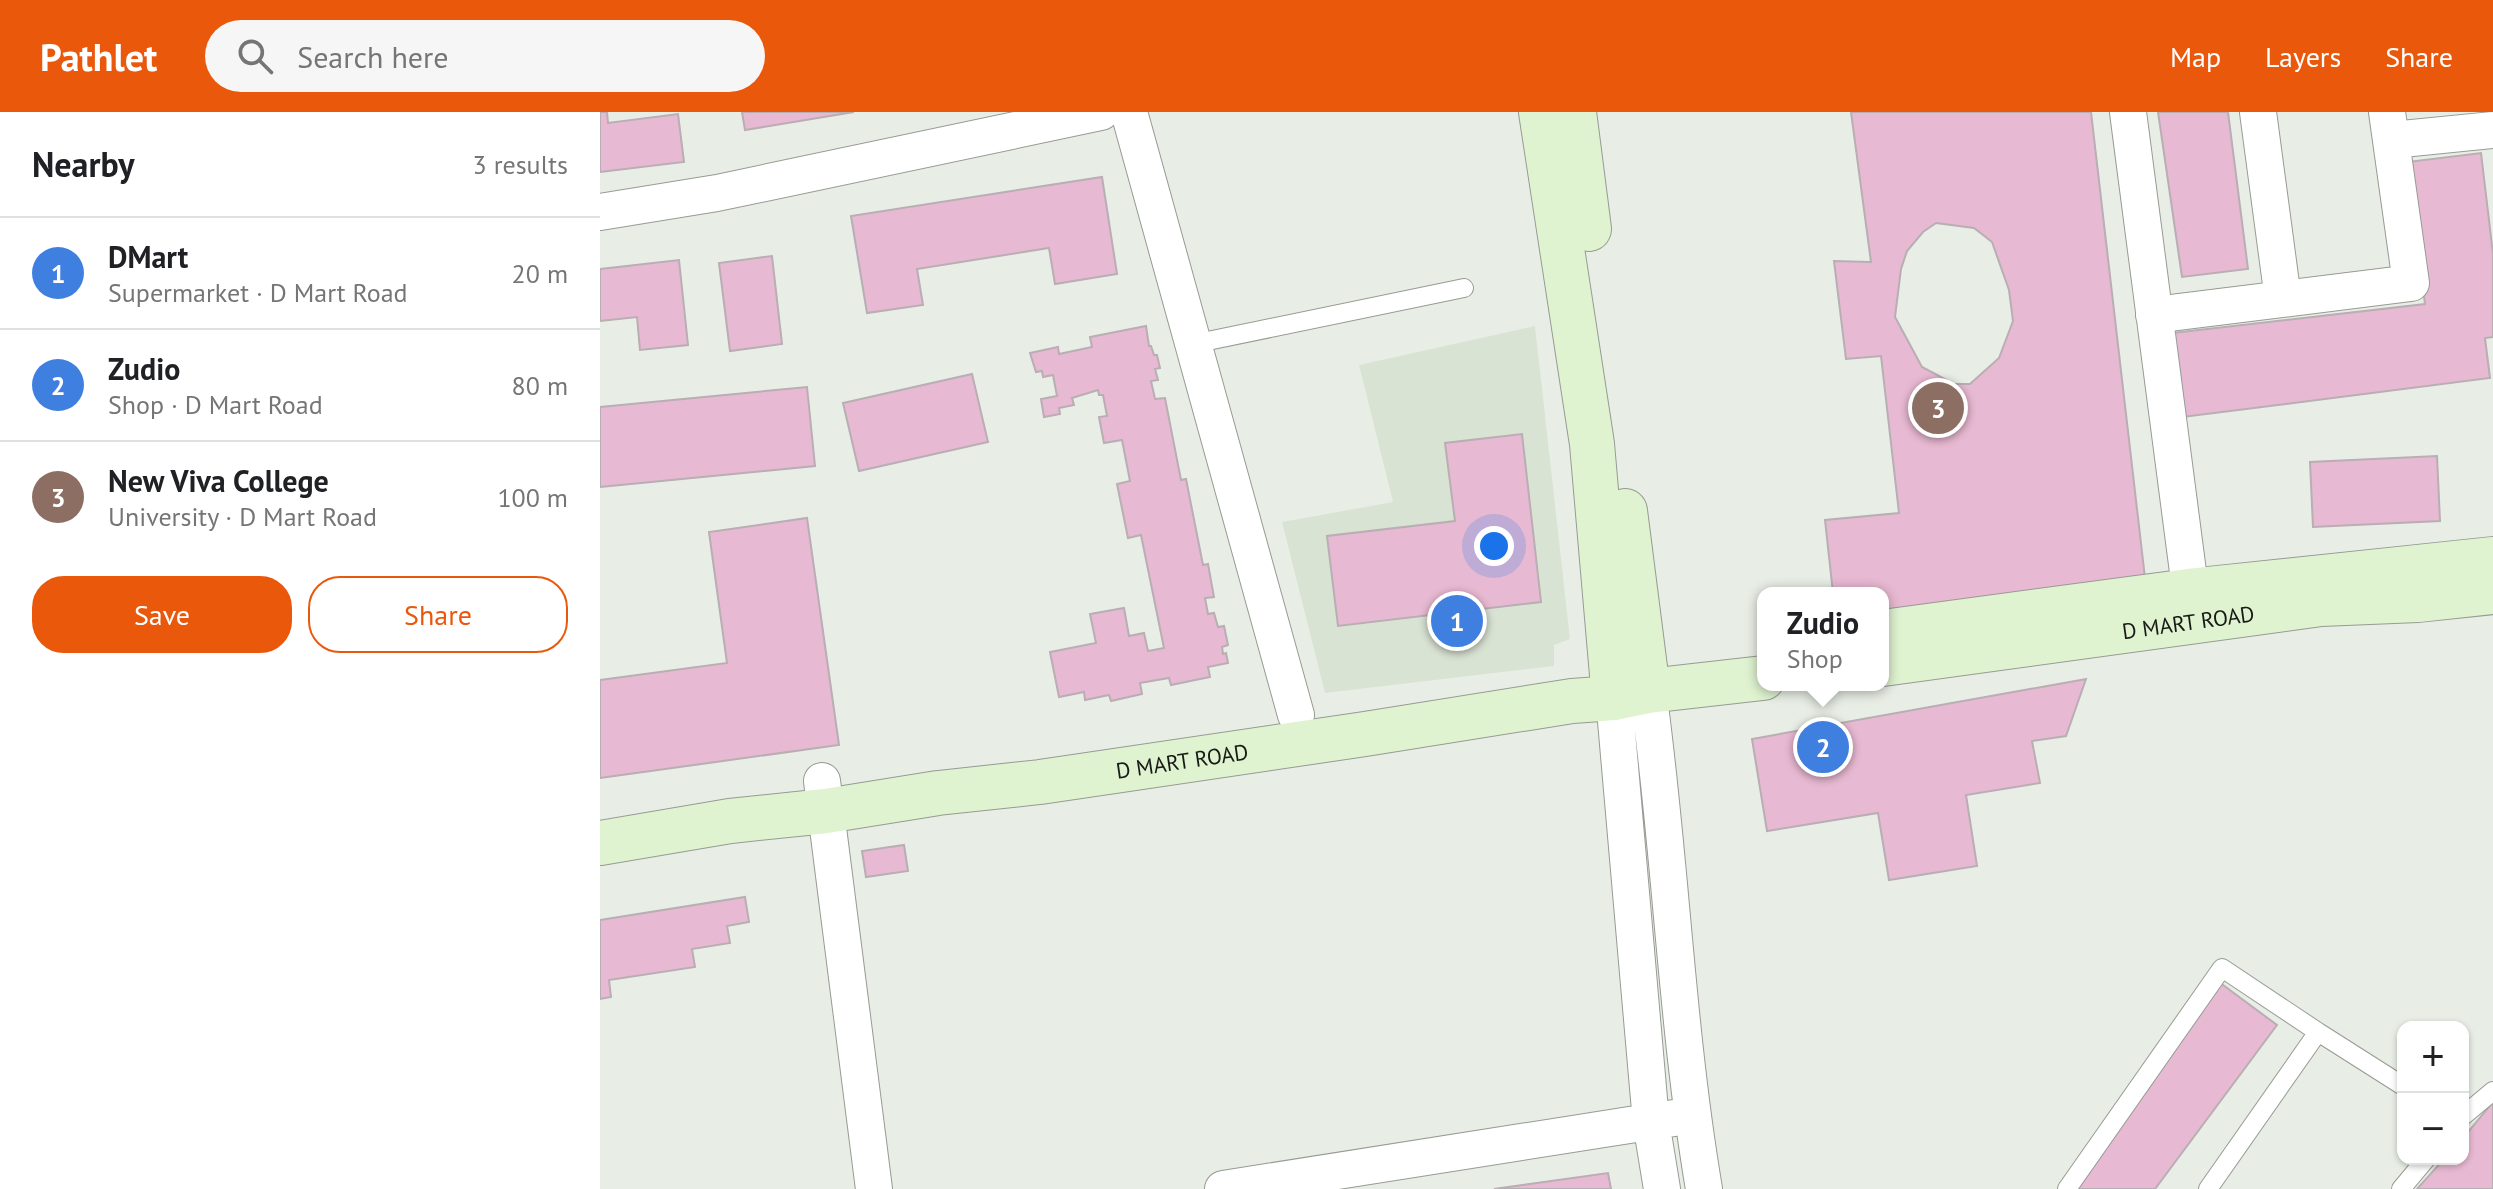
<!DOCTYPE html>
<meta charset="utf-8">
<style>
:root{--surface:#fff;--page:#f6f6f6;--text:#202124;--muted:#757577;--line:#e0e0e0;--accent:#ea580c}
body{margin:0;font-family:"PT Sans",sans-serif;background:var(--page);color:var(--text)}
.controls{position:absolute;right:24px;bottom:24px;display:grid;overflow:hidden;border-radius:16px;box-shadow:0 2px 6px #0004}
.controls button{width:72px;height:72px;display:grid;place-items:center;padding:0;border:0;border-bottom:2px solid var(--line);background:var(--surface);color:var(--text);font:40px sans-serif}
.you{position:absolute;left:894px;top:434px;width:28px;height:28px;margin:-20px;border:6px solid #fff;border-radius:50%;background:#1a73e8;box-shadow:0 0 0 12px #1a73e833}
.badge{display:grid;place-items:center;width:52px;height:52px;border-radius:50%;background:var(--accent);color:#fff;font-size:26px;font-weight:700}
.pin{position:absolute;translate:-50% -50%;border:4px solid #fff;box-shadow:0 2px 8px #0006}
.popup{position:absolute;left:1157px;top:475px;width:132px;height:104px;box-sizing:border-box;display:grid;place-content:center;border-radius:16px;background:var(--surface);filter:drop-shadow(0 2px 6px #0005);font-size:26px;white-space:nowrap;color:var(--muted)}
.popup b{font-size:30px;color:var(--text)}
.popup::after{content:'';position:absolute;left:50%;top:100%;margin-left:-16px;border:16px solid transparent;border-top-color:var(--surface)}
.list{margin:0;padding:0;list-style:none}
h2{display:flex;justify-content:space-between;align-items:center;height:104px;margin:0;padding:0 32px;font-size:34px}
h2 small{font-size:26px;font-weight:400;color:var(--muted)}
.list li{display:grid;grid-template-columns:52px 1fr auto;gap:24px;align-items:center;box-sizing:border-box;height:112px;padding:0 32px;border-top:2px solid var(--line)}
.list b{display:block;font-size:30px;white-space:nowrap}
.list p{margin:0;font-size:26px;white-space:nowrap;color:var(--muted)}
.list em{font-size:26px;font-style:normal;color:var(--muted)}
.actions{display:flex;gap:16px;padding:24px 32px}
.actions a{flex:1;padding:18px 0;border:2px solid var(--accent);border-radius:32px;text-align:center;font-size:28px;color:var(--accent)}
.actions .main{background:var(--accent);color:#fff}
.icon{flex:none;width:44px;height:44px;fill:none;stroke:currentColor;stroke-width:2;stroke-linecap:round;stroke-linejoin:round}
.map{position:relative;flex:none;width:1893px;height:1077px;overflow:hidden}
header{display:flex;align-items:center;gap:48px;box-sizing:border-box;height:112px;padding:0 40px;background:var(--accent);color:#fff}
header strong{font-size:38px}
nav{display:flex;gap:44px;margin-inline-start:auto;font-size:28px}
.search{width:560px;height:72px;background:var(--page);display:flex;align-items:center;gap:20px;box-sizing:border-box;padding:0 28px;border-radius:44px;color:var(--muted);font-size:30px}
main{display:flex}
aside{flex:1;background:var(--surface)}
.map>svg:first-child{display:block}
</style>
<header>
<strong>Pathlet</strong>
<div class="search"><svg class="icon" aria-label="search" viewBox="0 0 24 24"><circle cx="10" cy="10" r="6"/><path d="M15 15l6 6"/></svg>Search here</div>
<nav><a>Map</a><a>Layers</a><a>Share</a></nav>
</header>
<main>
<aside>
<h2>Nearby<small>3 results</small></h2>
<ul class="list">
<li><span class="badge" style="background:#3f7fe0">1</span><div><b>DMart</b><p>Supermarket · D Mart Road</p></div><em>20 m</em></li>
<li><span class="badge" style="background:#3f7fe0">2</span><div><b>Zudio</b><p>Shop · D Mart Road</p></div><em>80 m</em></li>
<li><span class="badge" style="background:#8d6e63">3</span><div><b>New Viva College</b><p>University · D Mart Road</p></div><em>100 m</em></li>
</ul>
<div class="actions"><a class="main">Save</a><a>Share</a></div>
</aside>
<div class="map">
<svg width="1893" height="1077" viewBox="0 0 1893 1077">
<rect width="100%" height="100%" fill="#e8eee5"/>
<path fill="#d9e3d3" d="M935,214l35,313 -16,6v21l-229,27 -43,-171 111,-20 -34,-137z"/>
<path fill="#e8b9d2" stroke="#b8aeb3" stroke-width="2" fill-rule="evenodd" d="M0,0h7l1,11 70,-9 6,48 -84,10z
M142,0h112l-109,18z
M1251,0h240l54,466 -262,36v-21h-50l-8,-73 74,-7 -18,-157 -35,3 -12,-98 37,1zM1336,111l38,5 18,14 17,48 4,31 -14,37 -29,26h-16l-32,-17 -27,-50 6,-48 6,-18 16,-19z
M1558,0h70l20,157 -66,8z
M1881,41l12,101v83l-8,1 5,40 -307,39 -10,-84 252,-29 -18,-142z
M502,65l15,97 -62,10 -6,-36 -132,21 6,36 -56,8 -16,-97z
M172,144l10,88 -52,7 -11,-88z
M79,148l9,85 -48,5 -3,-33 -37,4v-52z
M546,214l3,20h2l3,9h3l3,13 -5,1 3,11 -7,1 4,18 10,-1 16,82 5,-1 17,86 5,-1 6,33 -9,1 3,16 6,-1 4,14 6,-1 4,19 -6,2 1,7 3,-1 2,10 -20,4 2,10 -39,8 -2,-7 -29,5 2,11 -31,7 -2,-6 -24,5 -1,-8 -25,5 -9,-45 46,-9 -6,-29 34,-6 5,28 15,-3 4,18 16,-3 -23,-113 -13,3 -11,-54 13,-3 -8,-41 -18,3 -5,-26 8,-1 -4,-21h-4l-1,-5 -26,8 2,7 -15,3 1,6 -16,3 -3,-18 16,-3 -4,-21 -10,2 -1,-6 -6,1 -6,-19 28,-6 1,7 33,-7 -2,-10z
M372,262l16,68 -129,29 -16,-68z
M207,275l8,79 -215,21v-80z
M922,322l19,168 -203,24 -11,-90 128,-15 -10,-78z
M1837,344l3,65 -127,6 -3,-65z
M207,406l32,227 -239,33v-98l127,-17 -18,-131z
M1486,567l-20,57 -34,5 8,42 -74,12 11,71 -88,14 -11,-67 -111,18 -15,-92z
M304,733l4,26 -42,6 -4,-26z
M145,785l4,25 -22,4 3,17 -38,6 3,18 -86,13 2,17 -11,2v-79z
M1619,870l58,43 -122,164h-79z
M1893,990v87h-76l27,-30h19v-21z
M1008,1061l3,16h-117z"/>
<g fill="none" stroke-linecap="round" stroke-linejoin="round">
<g stroke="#969b93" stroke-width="20">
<path id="lane" d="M593,232l271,-56
M1863,1004l30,-25
M1467,1077l155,-221 96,64
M1608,1077l110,-157 85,54
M1801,1077l25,-30"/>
</g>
<g stroke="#969b93" stroke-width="38">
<path id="street" d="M529,0l167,603
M1528,0l66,506
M1658,0l25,187 128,-16 -24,-171
M1792,28l101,-10
M0,100l117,-19 384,-81
M1554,203l129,-16
M1048,579c23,166 28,333 56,498
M1014,586l37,424 11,67
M222,669l52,408
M623,1077l451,-71"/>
</g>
<g stroke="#969b93" stroke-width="46">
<g id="secondary">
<path d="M941,0l51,332 22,254"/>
<path d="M974,0l15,117"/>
<path d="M1025,399l23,180"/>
<path d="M1283,520l306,-41 304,-32"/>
<path id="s1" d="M1283,552l438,-60 97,-4 75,-8"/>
<path id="s2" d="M0,731l130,-22 96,-10 112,-18 102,-11 325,-48 207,-33 42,-3 34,-7 115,-13"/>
</g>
</g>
<use href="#lane" stroke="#fff" stroke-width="18"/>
<use href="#street" stroke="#fff" stroke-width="36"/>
<use href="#secondary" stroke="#dff3d0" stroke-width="44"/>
</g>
<g text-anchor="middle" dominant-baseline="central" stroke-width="8" stroke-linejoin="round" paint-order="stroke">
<g font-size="22" fill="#181a16" stroke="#e8eee5">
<text stroke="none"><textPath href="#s1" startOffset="308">D MART ROAD</textPath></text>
<text stroke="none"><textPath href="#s2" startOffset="588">D MART ROAD</textPath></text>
</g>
</g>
</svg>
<div class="controls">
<button>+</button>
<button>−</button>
</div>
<div class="you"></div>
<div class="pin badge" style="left:857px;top:509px;background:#3f7fe0">1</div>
<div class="pin badge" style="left:1223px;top:635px;background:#3f7fe0">2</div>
<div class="popup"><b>Zudio</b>Shop</div>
<div class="pin badge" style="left:1338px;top:296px;background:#8d6e63">3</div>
</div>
</main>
